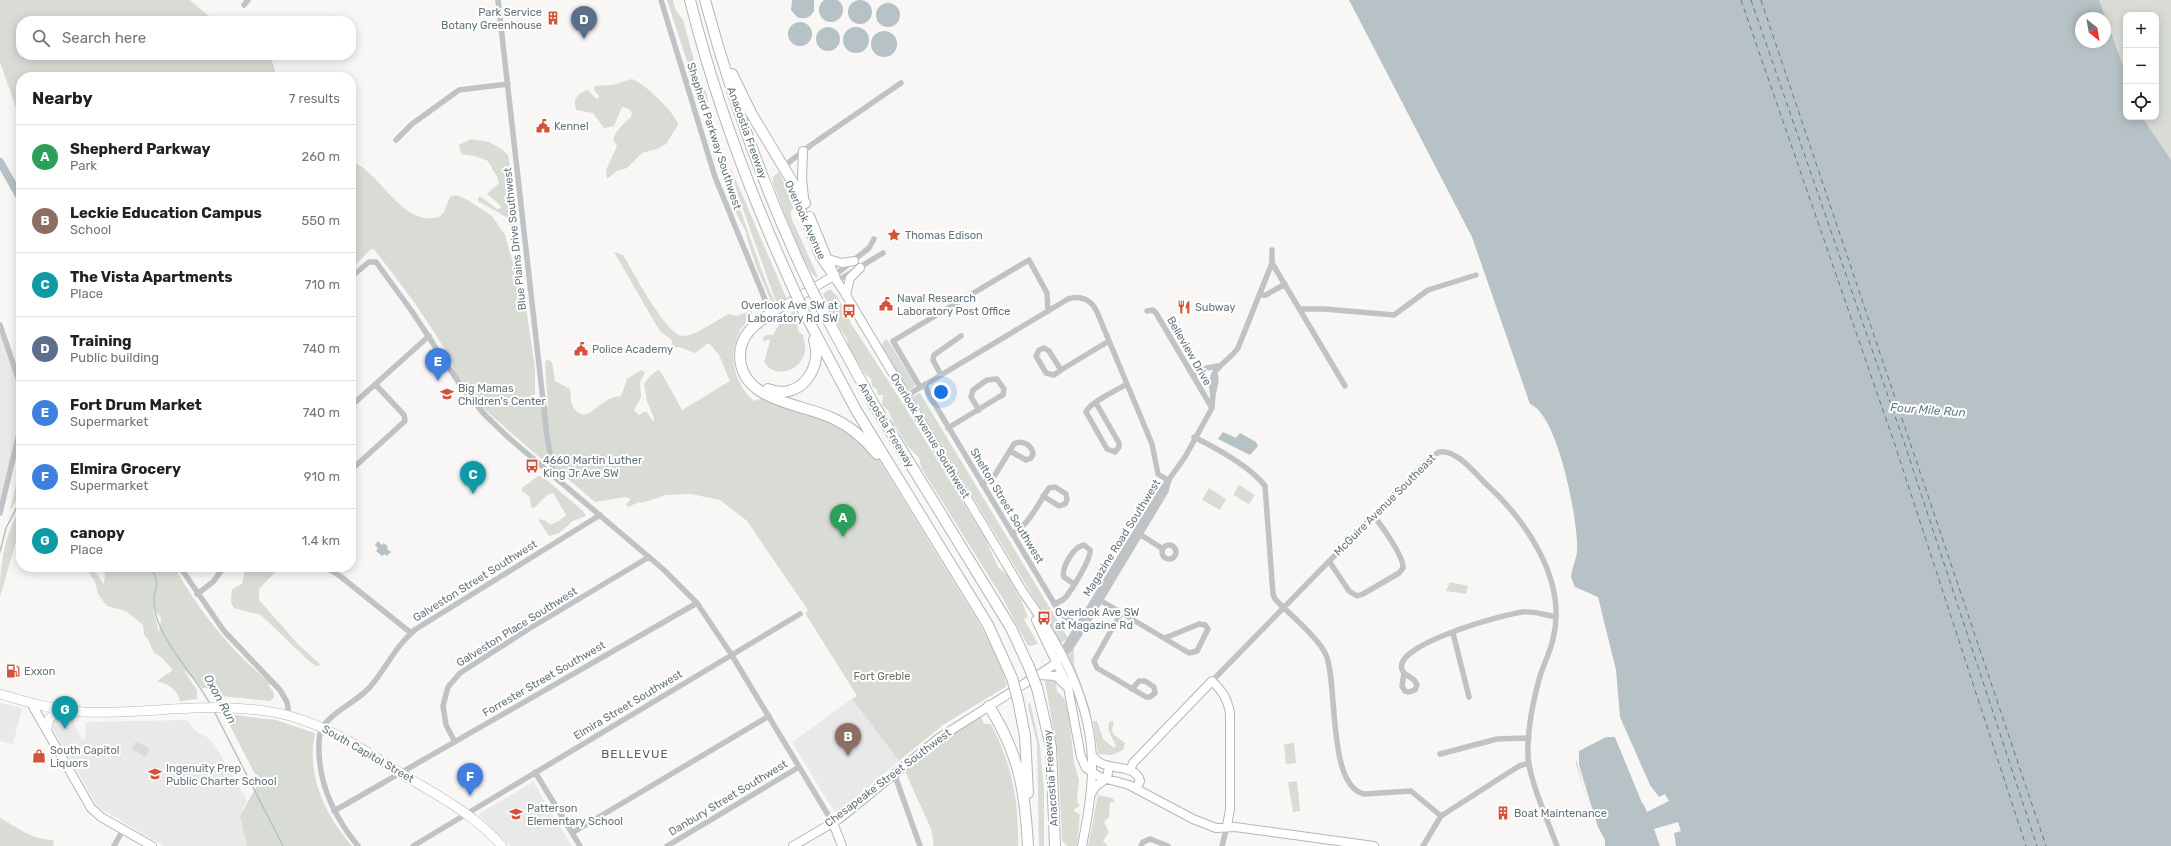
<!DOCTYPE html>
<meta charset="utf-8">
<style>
:root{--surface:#fff;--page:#f6f6f6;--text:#202124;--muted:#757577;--line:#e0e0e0;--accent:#d3523a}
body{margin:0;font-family:Rubik,sans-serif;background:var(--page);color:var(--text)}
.controls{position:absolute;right:12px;top:12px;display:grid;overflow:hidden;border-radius:8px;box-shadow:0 2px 10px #0003}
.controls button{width:36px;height:36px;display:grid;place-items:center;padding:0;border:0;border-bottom:1px solid var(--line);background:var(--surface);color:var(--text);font:20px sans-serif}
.compass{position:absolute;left:2075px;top:12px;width:36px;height:36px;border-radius:50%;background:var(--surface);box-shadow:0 2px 10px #0003;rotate:149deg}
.you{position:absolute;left:941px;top:392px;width:14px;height:14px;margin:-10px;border:3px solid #fff;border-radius:50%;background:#1a73e8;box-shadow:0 0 0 6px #1a73e833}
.badge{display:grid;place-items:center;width:26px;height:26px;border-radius:50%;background:var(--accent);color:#fff;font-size:13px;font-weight:700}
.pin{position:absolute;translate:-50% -33px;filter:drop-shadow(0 1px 2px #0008)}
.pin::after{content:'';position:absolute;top:21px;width:14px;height:12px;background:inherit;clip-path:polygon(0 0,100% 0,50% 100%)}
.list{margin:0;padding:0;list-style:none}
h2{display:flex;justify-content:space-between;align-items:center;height:52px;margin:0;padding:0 16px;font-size:17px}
h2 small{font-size:13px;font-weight:400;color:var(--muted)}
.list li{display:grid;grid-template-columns:26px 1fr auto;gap:12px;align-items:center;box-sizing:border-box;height:64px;padding:0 16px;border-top:1px solid var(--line)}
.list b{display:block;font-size:15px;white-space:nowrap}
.list p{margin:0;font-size:13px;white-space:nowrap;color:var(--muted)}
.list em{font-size:13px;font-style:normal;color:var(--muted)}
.icon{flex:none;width:22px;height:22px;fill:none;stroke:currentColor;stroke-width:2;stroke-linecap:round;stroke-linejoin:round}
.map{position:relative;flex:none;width:2171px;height:846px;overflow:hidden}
.search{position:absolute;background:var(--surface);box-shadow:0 2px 10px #0003;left:16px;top:16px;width:340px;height:44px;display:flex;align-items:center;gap:10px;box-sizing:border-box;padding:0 14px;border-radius:16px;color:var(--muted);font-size:15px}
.panel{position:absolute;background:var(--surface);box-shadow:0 2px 10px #0003;left:16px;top:72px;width:340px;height:500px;border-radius:16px}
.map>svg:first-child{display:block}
</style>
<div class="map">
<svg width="2171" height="846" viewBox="0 0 2171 846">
<rect width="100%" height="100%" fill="#f8f7f5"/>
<path fill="#e8e9e8" d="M0,335l16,45 3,27v13l-8,37 -11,44z
M852,699l47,62 -61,51 -4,-1 -42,-69z
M0,703l22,5 -9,36 -13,-3z
M57,717l17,1v7l8,14 -18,10 -12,-22 1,-6z
M187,720l7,10 13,7 7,7 33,56 -7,16 7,30h-83l-66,-39 -33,-57 20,-12 1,-16z
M533,782l32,53 7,11h-62l-31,-31 1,-2z"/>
<path fill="#d8dcd5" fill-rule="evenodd" d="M0,0h190l24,21h-193v34h249l7,22h-256v45l-21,-60z
M667,0h6l2,9 8,11 11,40 1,11 12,23 1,9 -12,-14z
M2086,0h85v162l-35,-45h20v-102h-30v79l-21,-52v-24z
M632,79c11,3 45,35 46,46l-12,19 -9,5 -15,4 -15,15 -10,3 -10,8 -1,-9 11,-24 -4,-7c4,-10 10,-15 18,-22l1,-5 -5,-4 -5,-1 -8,19 -10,2 -11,-15 -17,-3c-3,-11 1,-17 12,-20l7,8 3,1 1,-3 -5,-6 1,-4 17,-1z
M471,139l18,3 14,8 5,5 2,11 -3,14 8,28 10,72 -17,-62 -30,-17v-4h3l16,12 4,-1 -1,-3 -13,-11 12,-11 -2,-6 -9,-16 -13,-5 -14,-2 -2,-9z
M351,161c30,11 51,67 88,56l5,-5 6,-15 5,-2 11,4 26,17 13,19 21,73 9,60v30l13,9 -3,-44 2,-4 5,3 3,19 15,8c1,12 0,20 13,26 13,-2 18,-17 38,-19l6,-17 14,-9 4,2 -5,10 1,15 -7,13 5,5 7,-4 7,10 1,-3 -7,-17 -3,-17 6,-8 8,-6 3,2 21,38 48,-29 -11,-26 -9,-11h-3l-12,9 -16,-6 -6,1 -1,-8 -11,-8 -6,-9 -41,-71 9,3c9,14 45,85 62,81 15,-3 31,-16 44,-22l7,2 16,-5v3c-4,7 -11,13 -14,21 -10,23 -3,50 16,66l16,-6 80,27 15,15 134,219 8,30 -64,39 -44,36 -47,-62 5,-3 -52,-83 3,-3 -61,-89 -27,-21 -29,-6 -25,1 -24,8 -3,-1 -11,5 -2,-3 5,-5 -6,-2 -30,5 -48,-41v3l-87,-76 -10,-30 -16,-26 -20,-30 -40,-53h-3l-20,20z
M729,164l57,133c-2,7 -10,8 -15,4l-15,-35 -9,-28 -1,-6 -12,-23 -11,-42h2c8,18 44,131 51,135l-38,-107z
M779,172l16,34 -4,5v6l26,58v3c-12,-6 -37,-77 -44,-94v-7z
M830,289l7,7 15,29 48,74 86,141 12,27 9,8 14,25 7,17 -4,2 14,25 -9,2 -2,-2 -24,-45 -81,-130 -3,-11 -12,-13 -13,-21 -6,-14 -6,-5 1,-10h-5l-1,-5 -5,-4 -1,-7 -6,-5 -17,-28 -1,-7 -7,-10 -17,-35z
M794,311l3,7 1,13 5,4c1,5 3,11 2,16 -3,20 -30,29 -41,11l6,-21 -1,-2 -6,3v-4l3,-3h7l9,-16z
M887,339l28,45 -1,3 -4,3 -4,-2 -24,-41 1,-5z
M920,393l148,245 -7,5 -147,-244 -1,-3z
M21,465v29l-11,16v-1z
M538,476l5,1 40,34 3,5 -13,5 -14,12 -10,3 -11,-17 8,2 4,4 9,-4 7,-6 -13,-22 -6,2 -13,13 -3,-1 -1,-10 -8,-6v-3z
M1239,485l16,10 -6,9 -16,-9z
M1209,488l17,11 -6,11 -18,-10z
M21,509v15l-21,73c0,-29 3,-63 21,-88z
M86,567h5l13,17 1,-9 -3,-8h72c27,46 56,84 98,117l-4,1 6,8v4l-4,4 -50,-5 -8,-8h-10l-19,-19 14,21v9l-17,2c-3,-12 -12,-17 -23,-20l16,-11 -12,-13 -7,-4 -6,-14 -4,-4 -1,-10 -17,-14 -19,-5 -9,-12 -3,-12zM153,608l8,10 -2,15z
M246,567h34l-21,22v11l39,44 23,21 -5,1 -8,-6 -47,-45 -27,-7 -3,-5 1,-14 10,-5z
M1450,582l18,4 -2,8 -20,-3z
M1074,647v17l17,48 -2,2 -7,-26 -14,-32z
M1047,679l9,3 1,9 7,7 5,18 5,47 5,17 -2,21 3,5 -7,4 7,5 -3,31h-10l-5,-6 -4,-85 -13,-73z
M1030,702l10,44 4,44v56h-5l-2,-103 -9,-37z
M224,714l52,6 39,13c-9,43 10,81 37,113h-105l-7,-30 19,-34z
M981,716l3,8h6l2,2c20,38 27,77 26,120h-85l1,-3 -3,-14 -27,-60 21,-18z
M1093,721h4l6,18 11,9 2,-2c-3,-8 -11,-17 -6,-25l4,1 -2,8 2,5 11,8 -2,7 -11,5 -14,-1z
M136,741l14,8 -5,8 -13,-8z
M1294,743l2,20 -10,1 -2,-20z
M1297,781l3,30 -7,1 -5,-30z
M1098,795l14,3 3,4h-5l-1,15 -5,5 5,10 -6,9 5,5h-20z
M0,818c19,10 30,21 53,22l1,4 -1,2h-53z"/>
<path fill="#b6c2c5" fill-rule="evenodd" d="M819 10a12 12 0 1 1 24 0a12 12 0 1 1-24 0Z
M848 12a12 12 0 1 1 24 0a12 12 0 1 1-24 0Z
M792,0h22v11c-4,7 -10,9 -17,6l-6,-7z
M1349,0h750l27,74v43h16l29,43v686h-495l-2,-13 7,-2 -3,-9 -24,7 6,17h-57v-8l-7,-9 -20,-66v-13l33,-15 6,2 32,75 22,-11 -4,-7 -6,3 -9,-12 -30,-68 -4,-47 -18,-73 -23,-10c-1,-3 -4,-9 -4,-11 1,-8 5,-16 6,-24 2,-29 -19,-138 -47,-148l-58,-167zM2081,18h24v24h-24z
M876 15a12 12 0 1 1 24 0a12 12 0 1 1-24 0Z
M788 34a12 12 0 1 1 24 0a12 12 0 1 1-24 0Z
M816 39a12 12 0 1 1 24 0a12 12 0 1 1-24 0Z
M843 40a13 13 0 1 1 26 0a13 13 0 1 1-26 0Z
M871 44a13 13 0 1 1 26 0a13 13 0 1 1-26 0Z
M1223,432l13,6 4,-5 16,9 2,4 -8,9 -32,-16z
M378,541l4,4 2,-2 4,4 -1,2 4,3 -4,4 -2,-2 -3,2 -6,-5 2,-3 -3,-3z"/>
<path fill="#f8f7f5" d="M1608,734l8,3 31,68 -2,1 -3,-3 -27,-66h-9l-27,14v14l13,43 6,19 7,13v6h-4l1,-6 -7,-11 -21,-76 1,-4 3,-3h5z"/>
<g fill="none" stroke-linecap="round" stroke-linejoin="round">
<path stroke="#b6c2c5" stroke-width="1.5" d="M0,552l6,-24 15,-29
M146,567l8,6 3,11c-16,41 35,85 53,120
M214,711l69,135"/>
<path stroke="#b6c2c5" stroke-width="8" d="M0,162l21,37"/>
<path stroke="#657a7f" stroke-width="1" stroke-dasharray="5 4" stroke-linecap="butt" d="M1741,0l153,442 132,404
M1751,0l155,448 131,398
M1761,0l285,846"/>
<g stroke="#b1b7bb" stroke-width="10">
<path id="secondary" d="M803,151l-1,27 2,20
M795,194l25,63 23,33 180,302c36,51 70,111 69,175 0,27 -5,53 -10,79
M810,216l26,63
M828,259l14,4 12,-2
M846,295l4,-17 10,-10
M770,314l65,-39
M1036,620l32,67 13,70 5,11 14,9 29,8 64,34 23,9 19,-1 139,19
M1039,675l17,1 9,9
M31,703l60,105 10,9 51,29
M1092,755c11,19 43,6 48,26l-4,8
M1130,770l3,-7 79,-82c11,11 15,17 18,32v96l-3,17
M1091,794l5,-8 11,-8 2,-12
M833,823l9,23
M793,846l46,-27 100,-81 113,-72 8,-8"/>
</g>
<g stroke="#b0b6b9" stroke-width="10">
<path id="primary" d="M0,694c27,8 54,16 83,18 68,3 140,-14 207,4 43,12 80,38 117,61 34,20 69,39 95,69
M47,728l2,-9 10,-10"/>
</g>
<g stroke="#b2b7b9" stroke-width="12">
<path id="highway" d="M690,0c25,100 61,196 104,290
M705,0c26,97 60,191 103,282
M732,74l19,39 54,90
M818,302l55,101 138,225 18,39
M803,310l53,100 132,215 24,53
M770,314c-16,11 -30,21 -30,42 1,46 61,47 92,62 18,8 33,21 45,36
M768,389c31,13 56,-21 46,-49
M1037,688l14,59 4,99
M1018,700l7,36 3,57
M989,706c30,48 36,84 39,140"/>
</g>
<path stroke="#bfc3c6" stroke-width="5.5" d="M498,0l49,436 7,40
M661,0l54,177 58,142
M244,5l4,-5
M396,140l16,-16 47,-34 49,-6
M783,167l28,-22 90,-62
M1272,263l73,123
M835,275l34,-27 5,-9
M351,277l18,-15h7l35,48 50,76 23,28 26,25 153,130 34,34 34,51 102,169
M837,281l46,-28
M1260,295h6l19,-11
M1300,309h25l69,6 34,-25 48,-15
M1147,311l6,-1 3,3 56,95
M0,325l21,62
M1044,348l5,3 12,19 -7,5 -8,-2 -10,-17 3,-6z
M1061,370l48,-29
M1215,374l1,7 -3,14c-7,-27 13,-30 25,-47l34,-85v-13
M941,375l-8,-15 1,-5 27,-19
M1193,376l14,-8 11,-2
M925,384l3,9 132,220 23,16
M920,387l-27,-46 136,-81 18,33 1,18
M906,396l162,-97c13,-4 24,1 29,13l55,132 6,30 11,7
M1096,403l23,40v4l-4,5 -8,-3 -21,-37c3,-9 31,-22 41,-28
M351,406l78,-70
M948,428l51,-31 4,-2 1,-6 -7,-10 -10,1 -14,10 -2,7 8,13
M1194,437c22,11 57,30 71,49l8,108 2,5c14,15 44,39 51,56 12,27 1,131 38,139l47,-3 30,25
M351,470l54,-49 -1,-6 -29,-31
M982,484l13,-9 19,-31 2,-1c8,-3 16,3 17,11l-2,4 -5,2 -16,-9
M0,513l21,-88
M1138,533l25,16
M1012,534c18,-10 25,-29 37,-46l6,-1 11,7 1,6 -2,4 -6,2 -16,-10
M1162 552a7 7 0 1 1 14 0a7 7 0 1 1-14 0Z
M1329,561l20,30 8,5 6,-2 36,-21 4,-5c1,-11 -22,-44 -30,-52
M180,567l44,64 56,59 7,12 2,14
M325,567l15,9 71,57
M197,594l16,-12 11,-15
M1098,599l91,54 8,-2 11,-22 -3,-4 -6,-1 -34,14
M1054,604c4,-2 8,-3 11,-6 6,-7 27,-40 25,-48l-6,-5c-10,1 -23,23 -20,32l10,7
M1121,613l-27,48 3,7 49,29h4l5,-4 -1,-6 -9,-6h-6l-7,8
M1453,633l16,64
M1062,656l3,-9 97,-158 23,-32 27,-49 1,-13
M1062,656l7,-6 14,-21 83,-138 2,-8
M1404,673c-22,-26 101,-59 119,-61 11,-1 23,3 33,5
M1404,673l10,7 3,5 -2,5 -6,2 -4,-1 -3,-5z
M1212,681l217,-222 10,-7c17,-3 35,20 46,31 41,37 83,98 68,156 -3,13 -9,25 -13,37 -7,25 -13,55 -12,81 2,25 20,64 29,89
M455,742l-9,-17 -3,-19 5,-19 12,-14 67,-43 122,-73
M1440,754l57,-15 32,-1
M535,772l45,74
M894,773l26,73
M334,811l363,-208
M572,833l197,-117
M114,846l9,-16
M358,846c-22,-27 -38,-58 -39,-94 0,-9 -1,-19 5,-27 12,-16 31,-22 45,-37 17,-19 26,-42 47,-59l184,-114
M413,846l387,-232
M667,846l132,-79
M1141,846l2,-4 7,-3 18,7
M1222,846l5,-20
M1423,846l18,-30 78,-50 10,-3"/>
<use href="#secondary" stroke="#fff" stroke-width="8"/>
<use href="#primary" stroke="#fff" stroke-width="9"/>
<use href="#highway" stroke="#fff" stroke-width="10"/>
<g stroke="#b2b7b9" stroke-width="12" stroke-linecap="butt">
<path id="highway-bridge" d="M808,282l10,20
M794,290l9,20
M1029,667l8,21
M1012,678l6,22"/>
</g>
<use href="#highway-bridge" stroke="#fff" stroke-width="10"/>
</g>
<defs>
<g id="building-bare" transform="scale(1.08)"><path d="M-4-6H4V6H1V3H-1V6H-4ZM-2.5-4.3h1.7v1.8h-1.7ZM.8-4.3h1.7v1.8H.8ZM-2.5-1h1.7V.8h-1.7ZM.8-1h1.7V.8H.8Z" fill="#d3523a" stroke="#fff" stroke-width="2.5" paint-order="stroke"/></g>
<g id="civic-bare" transform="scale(1.08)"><path d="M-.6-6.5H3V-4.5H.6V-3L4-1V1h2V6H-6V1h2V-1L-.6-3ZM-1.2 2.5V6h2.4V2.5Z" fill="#d3523a" stroke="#fff" stroke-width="2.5" paint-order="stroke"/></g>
<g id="sight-bare" transform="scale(1.08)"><path d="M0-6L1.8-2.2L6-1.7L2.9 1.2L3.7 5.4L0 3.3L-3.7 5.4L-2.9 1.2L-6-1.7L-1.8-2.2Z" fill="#d3523a" stroke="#fff" stroke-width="2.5" paint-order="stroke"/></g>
<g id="restaurant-bare" transform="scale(1.08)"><path d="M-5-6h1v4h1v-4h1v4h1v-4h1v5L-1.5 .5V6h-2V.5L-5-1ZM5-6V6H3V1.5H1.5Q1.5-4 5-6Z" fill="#d3523a" stroke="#fff" stroke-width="2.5" paint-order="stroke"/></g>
<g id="bus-bare" transform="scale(1.08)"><path d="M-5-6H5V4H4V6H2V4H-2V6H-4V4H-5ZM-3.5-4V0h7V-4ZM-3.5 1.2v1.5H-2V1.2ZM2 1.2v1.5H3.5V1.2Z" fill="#d3523a" stroke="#fff" stroke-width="2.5" paint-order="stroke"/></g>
<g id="school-bare" transform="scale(1.08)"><path d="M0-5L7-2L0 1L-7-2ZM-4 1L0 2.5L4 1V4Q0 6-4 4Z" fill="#d3523a" stroke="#fff" stroke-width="2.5" paint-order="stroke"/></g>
<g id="fuel-bare" transform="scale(1.08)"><path d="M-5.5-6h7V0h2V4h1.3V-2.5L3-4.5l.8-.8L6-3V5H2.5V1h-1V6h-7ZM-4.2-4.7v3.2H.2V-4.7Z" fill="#d3523a" stroke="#fff" stroke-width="2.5" paint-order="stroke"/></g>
<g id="shop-bare" transform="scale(1.08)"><path d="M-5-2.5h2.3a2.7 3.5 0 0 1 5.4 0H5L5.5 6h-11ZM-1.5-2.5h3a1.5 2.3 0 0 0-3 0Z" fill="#d3523a" stroke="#fff" stroke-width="2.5" paint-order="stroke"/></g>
</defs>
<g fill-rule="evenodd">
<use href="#building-bare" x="553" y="18"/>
<use href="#civic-bare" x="543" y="126"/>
<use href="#sight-bare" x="894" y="235"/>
<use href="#civic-bare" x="886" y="304"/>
<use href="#restaurant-bare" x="1184" y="307"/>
<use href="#bus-bare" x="849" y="311"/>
<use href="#civic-bare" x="581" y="349"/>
<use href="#school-bare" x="447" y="394"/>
<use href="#bus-bare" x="532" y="466"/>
<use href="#bus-bare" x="1044" y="618"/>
<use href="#fuel-bare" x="13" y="671"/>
<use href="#shop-bare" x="39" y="756"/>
<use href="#school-bare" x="155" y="774"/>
<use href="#building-bare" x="1503" y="813"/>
<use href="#school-bare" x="516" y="814"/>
</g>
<g text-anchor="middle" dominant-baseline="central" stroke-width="4" stroke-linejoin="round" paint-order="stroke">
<g font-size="11" fill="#65757d" stroke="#fff" text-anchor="start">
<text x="542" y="12" text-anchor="end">Park Service<tspan x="542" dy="13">Botany Greenhouse</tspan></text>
<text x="554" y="126">Kennel</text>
<text x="905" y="235">Thomas Edison</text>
<text x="897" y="298">Naval Research<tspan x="897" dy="13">Laboratory Post Office</tspan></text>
<text x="838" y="305" text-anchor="end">Overlook Ave SW at<tspan x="838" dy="13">Laboratory Rd SW</tspan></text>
<text x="1195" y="307">Subway</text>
<text x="592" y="349">Police Academy</text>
<text x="458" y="388">Big Mamas<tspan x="458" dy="13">Children's Center</tspan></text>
<text x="543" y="460">4660 Martin Luther<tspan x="543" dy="13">King Jr Ave SW</tspan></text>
<text x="1055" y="612">Overlook Ave SW<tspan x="1055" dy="13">at Magazine Rd</tspan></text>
<text x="24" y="671">Exxon</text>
<text x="50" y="750">South Capitol<tspan x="50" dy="13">Liquors</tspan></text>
<text x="166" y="768">Ingenuity Prep<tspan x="166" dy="13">Public Charter School</tspan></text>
<text x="527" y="808">Patterson<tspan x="527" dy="13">Elementary School</tspan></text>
<text x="1514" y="813">Boat Maintenance</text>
</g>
<g font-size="11" fill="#65757d" stroke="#fff">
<text transform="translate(747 133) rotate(70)">Anacostia Freeway</text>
<text transform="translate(714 136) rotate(72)">Shepherd Parkway Southwest</text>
<text transform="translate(805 220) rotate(66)">Overlook Avenue</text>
<text transform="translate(515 239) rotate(-96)">Blue Plains Drive Southwest</text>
<text transform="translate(1189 351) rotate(60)">Belleview Drive</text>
<text transform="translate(886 425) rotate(59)">Anacostia Freeway</text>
<text transform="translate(930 436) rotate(59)">Overlook Avenue Southwest</text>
<text transform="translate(1385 505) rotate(-45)">McGuire Avenue Southeast</text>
<text transform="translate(1007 506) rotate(59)">Shelton Street Southwest</text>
<text transform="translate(1122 538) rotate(-58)">Magazine Road Southwest</text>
<text transform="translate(475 581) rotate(-32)">Galveston Street Southwest</text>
<text transform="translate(517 627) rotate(-32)">Galveston Place Southwest</text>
<text transform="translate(544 679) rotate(-30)">Forrester Street Southwest</text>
<text transform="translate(628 705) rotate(-31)">Elmira Street Southwest</text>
<text transform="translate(368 754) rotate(30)">South Capitol Street</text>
<text transform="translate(888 778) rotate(-37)">Chesapeake Street Southwest</text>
<text transform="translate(1051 778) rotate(-94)">Anacostia Freeway</text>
<text transform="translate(728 798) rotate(-31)">Danbury Street Southwest</text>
</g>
<g font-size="11" fill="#687664" stroke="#fff">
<text x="882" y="676">Fort Greble</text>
</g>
<g font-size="12" font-style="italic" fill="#657a7f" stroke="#fff">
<text transform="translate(1928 410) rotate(4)">Four Mile Run</text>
<text transform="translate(220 699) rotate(61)">Oxon Run</text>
</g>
<g font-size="12" letter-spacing="1" fill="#576269" stroke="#fff">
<text x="635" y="754">BELLEVUE</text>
</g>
</g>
</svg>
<div class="controls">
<button>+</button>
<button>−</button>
<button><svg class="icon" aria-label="locate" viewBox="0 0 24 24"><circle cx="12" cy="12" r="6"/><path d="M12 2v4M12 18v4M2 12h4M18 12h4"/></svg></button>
</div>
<svg class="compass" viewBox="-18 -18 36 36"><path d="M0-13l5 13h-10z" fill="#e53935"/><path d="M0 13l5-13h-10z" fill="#757577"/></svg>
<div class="you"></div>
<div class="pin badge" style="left:843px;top:537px;background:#2e9e5b">A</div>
<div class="pin badge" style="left:848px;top:756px;background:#8d6e63">B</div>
<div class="pin badge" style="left:473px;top:494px;background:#0f9aa8">C</div>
<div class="pin badge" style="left:584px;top:39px;background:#5c6f8a">D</div>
<div class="pin badge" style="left:438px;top:381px;background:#3f7fe0">E</div>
<div class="pin badge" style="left:470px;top:796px;background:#3f7fe0">F</div>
<div class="pin badge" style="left:65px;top:729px;background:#0f9aa8">G</div>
<div class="search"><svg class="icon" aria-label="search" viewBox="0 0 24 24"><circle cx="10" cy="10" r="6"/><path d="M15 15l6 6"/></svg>Search here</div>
<section class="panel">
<h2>Nearby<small>7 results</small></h2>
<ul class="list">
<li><span class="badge" style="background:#2e9e5b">A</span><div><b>Shepherd Parkway</b><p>Park</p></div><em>260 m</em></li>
<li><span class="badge" style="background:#8d6e63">B</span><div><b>Leckie Education Campus</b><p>School</p></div><em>550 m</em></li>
<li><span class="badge" style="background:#0f9aa8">C</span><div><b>The Vista Apartments</b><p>Place</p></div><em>710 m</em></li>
<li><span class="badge" style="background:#5c6f8a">D</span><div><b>Training</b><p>Public building</p></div><em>740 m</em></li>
<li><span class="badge" style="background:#3f7fe0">E</span><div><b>Fort Drum Market</b><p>Supermarket</p></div><em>740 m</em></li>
<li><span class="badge" style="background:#3f7fe0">F</span><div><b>Elmira Grocery</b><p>Supermarket</p></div><em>910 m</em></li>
<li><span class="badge" style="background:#0f9aa8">G</span><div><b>canopy</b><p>Place</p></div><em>1.4 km</em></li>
</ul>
</section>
</div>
